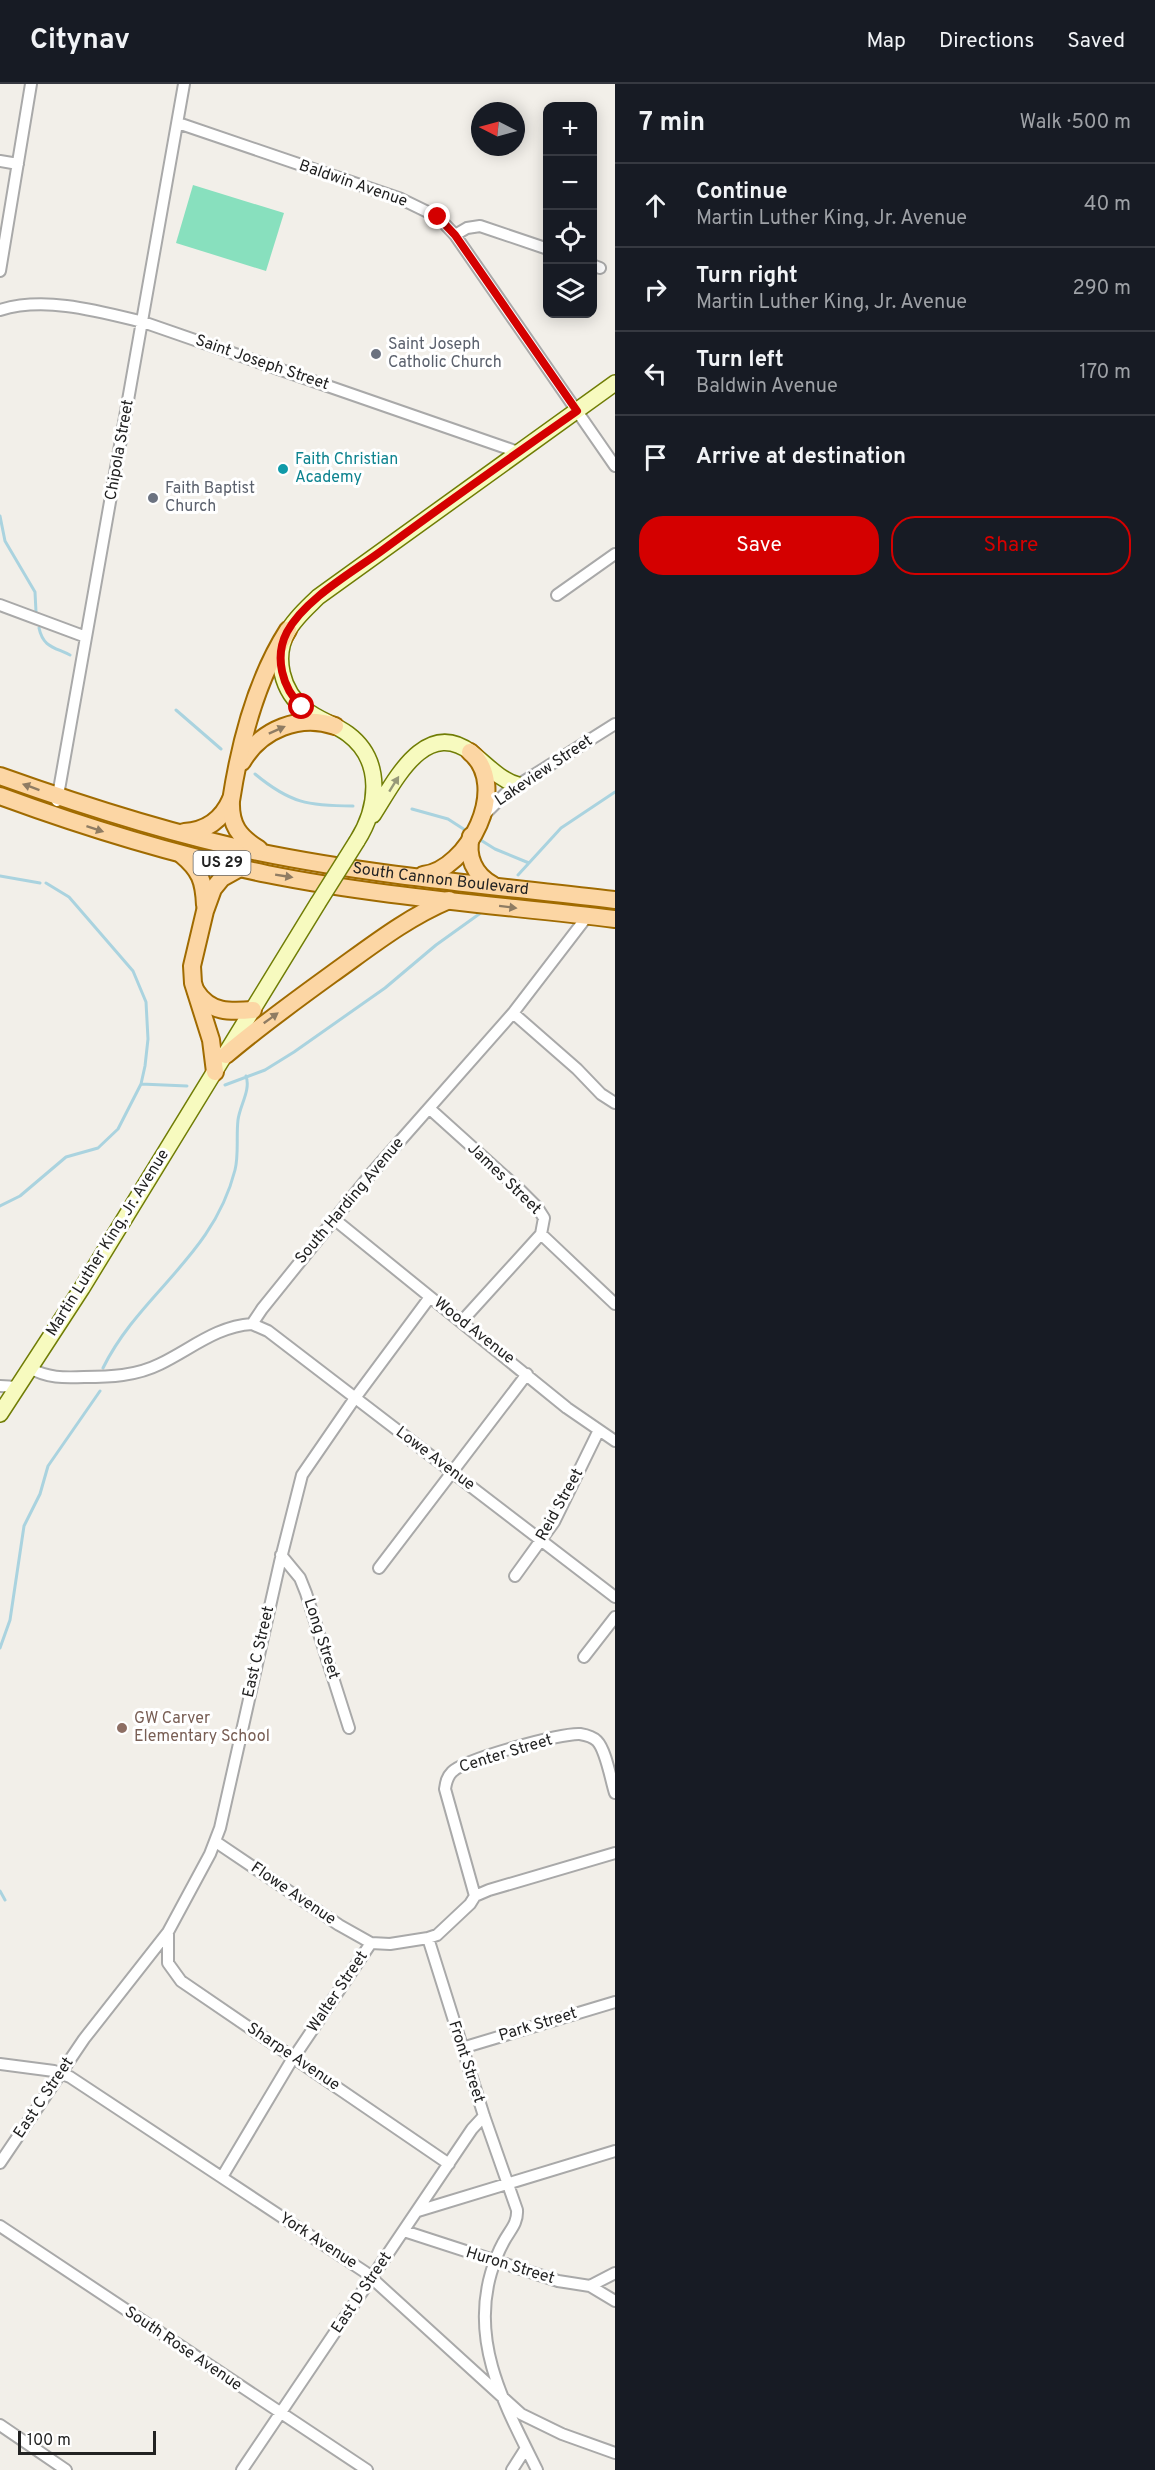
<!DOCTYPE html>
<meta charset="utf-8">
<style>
:root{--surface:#171b24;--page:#20242c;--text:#f1f3f6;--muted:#9ea1a6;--line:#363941;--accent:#d40000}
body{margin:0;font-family:Overpass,sans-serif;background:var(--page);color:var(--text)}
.controls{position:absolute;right:18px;top:18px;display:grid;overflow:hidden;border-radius:12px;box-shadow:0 3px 15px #0003}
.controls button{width:54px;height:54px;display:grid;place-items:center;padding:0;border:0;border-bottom:2px solid var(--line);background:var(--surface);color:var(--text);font:30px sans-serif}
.compass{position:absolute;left:471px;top:18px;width:54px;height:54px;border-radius:50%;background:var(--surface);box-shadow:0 3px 15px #0003;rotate:276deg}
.scale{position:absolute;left:18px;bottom:15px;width:138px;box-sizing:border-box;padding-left:6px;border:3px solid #222;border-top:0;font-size:16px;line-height:21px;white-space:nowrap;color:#222;-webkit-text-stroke:4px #fff;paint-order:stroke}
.stop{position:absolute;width:18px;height:18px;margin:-14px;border:4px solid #d40000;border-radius:50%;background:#fff}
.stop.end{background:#d40000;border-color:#fff;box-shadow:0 2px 6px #0008}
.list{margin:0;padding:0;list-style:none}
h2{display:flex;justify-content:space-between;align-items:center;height:78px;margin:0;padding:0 24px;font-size:26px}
h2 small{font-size:20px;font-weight:400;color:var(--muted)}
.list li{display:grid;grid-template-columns:39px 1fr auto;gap:18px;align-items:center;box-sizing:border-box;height:84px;padding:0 24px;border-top:2px solid var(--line)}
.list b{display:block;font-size:22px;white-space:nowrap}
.list p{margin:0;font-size:20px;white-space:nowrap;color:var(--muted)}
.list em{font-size:20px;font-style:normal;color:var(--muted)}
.actions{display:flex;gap:12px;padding:18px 24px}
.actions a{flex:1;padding:14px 0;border:2px solid var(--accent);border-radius:24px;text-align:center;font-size:21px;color:var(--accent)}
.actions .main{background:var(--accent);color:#fff}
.icon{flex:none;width:33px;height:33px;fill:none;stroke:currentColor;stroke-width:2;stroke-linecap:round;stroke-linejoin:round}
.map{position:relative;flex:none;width:615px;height:2386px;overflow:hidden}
header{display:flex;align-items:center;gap:36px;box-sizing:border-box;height:84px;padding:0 30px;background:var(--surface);border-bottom:2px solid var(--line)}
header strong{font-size:28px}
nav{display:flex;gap:33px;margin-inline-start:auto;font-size:21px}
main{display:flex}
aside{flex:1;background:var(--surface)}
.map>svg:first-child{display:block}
</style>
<header>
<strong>Citynav</strong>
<nav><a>Map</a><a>Directions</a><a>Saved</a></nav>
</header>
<main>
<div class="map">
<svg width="615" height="2386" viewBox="0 0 615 2386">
<rect width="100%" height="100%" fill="#f2efe9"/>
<path fill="#88e0be" d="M193,101l91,28 -18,58 -90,-28z"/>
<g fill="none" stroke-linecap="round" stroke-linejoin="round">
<path stroke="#aad3df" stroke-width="3" d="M0,432l5,25 30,51 1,20
M39,544c4,19 15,19 31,27
M176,626l45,39
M255,690c35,29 53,32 98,32
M412,725l36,10 17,11
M479,755l16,10 34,14
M518,791l43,-47 54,-36
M0,792l40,7
M141,1000l46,2
M225,1001l40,-15 29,-18 91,-64 51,-43 46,-33
M0,1122l20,-10 46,-39 32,-9 20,-19 23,-45 4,-18 3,-27 -2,-37 -13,-31 -64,-74 -23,-14
M103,1284c37,-75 110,-111 132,-198 4,-16 1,-33 3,-50 2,-15 13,-30 8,-44
M0,1564l10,-28 14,-94 16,-32 8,-28 52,-75
M0,1807l5,9"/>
<g stroke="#a9a9a9" stroke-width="14">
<path id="street" d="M178,39l223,76 37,18 17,18 160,231
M0,77l18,3
M455,151l12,-7 13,-2 68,23
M592,181l8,3
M0,187l31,-187
M0,226c45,-14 98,1 143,12l375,130
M557,511l58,-41
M0,521l86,32
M57,717l127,-717
M486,729l21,-21 108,-68
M513,929l64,56 24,25 14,9
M430,1025l91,82 16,16 7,11 -3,16 -79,87
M334,1135l233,189 48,33
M541,1150l74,70
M252,1240l16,7 347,266
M30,1284c17,10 34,10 54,9 26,0 52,-1 76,-13 31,-15 57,-38 92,-40l10,-15 108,-134 143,-162 76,-99
M0,1302l18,1
M281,1471l19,23 6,15 43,135
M379,1484l148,-194
M515,1492l39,-54 45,-92
M584,1573l31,-40
M216,1758l123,83 32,18 19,1 38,-6 9,-3 33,-31 5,-8 14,-6 126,-37
M475,1812l-30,-107c1,-7 2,-12 7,-17 12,-13 109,-39 128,-38 6,1 13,3 17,7 9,9 14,40 18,52
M168,1848v31l13,18 268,183
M428,1854l56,178 33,94c1,14 -8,21 -14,33 -5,9 -9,20 -12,30 -21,72 15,134 46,197
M462,1964l153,-46
M0,1980l54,7 16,6 295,195 156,142 41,20 53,19
M0,2079l84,-124 84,-107 42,-78 10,-26 60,-266 22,-87 53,-77 75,-101
M222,2093l68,-114 81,-120
M418,2127l197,-60
M0,2142l367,244
M404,2147l154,50 32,5 25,-13
M590,2202l25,15
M0,2341l66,45
M242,2386l230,-341 12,-13
M512,2386l14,-22"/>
</g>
<g stroke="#707d05" stroke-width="18">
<path id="secondary" d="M373,731c21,-32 51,-98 99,-62 15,12 28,27 46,32
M357,757c21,-33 27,-80 -9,-107 -13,-10 -30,-14 -43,-25 -23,-17 -32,-52 -17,-78 7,-13 20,-24 30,-34l297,-214
M0,1330l82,-126 236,-385"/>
</g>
<g stroke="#a06b00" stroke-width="20">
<g id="primary">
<path d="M242,678c19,-33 58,-48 93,-36"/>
<path id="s1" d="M0,692c84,30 170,58 258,76 117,24 238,34 357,48"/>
<path d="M0,712c87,32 175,59 267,78 114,23 232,31 348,45"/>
<path d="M184,748c22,-1 38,-12 47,-33"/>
<path d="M471,752c-5,20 3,39 22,49"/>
<path d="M259,765c-20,-12 -29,-24 -28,-48 9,-59 25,-121 57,-171"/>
<path d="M182,771c18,15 22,26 23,50"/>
<path d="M423,791c45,-5 88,-89 47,-123"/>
<path d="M196,907c14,22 34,21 57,19"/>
<path d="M226,971c34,-29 70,-55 106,-81 38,-27 74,-56 117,-74"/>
<path d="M215,988l-4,-32 -18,-57 -1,-17 13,-55 8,-22 9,-11 18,-10"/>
</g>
</g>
<use href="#street" stroke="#fff" stroke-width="10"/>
<use href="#secondary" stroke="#f7fabf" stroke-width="15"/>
<use href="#primary" stroke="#fcd6a4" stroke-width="16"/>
<g stroke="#707d05" stroke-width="18" stroke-linecap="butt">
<path id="secondary-bridge" d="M318,819l39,-62"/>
</g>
<use href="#secondary-bridge" stroke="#f7fabf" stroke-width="15"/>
</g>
<defs><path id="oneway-solid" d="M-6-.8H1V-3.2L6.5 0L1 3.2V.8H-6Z" transform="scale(1.5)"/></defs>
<g fill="#8f7c63">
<use href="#oneway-solid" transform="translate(277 646) rotate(-24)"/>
<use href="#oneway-solid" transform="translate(31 703) rotate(-160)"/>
<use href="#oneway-solid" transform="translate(95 745) rotate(18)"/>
<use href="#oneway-solid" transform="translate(284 792) rotate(9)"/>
<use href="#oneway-solid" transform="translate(508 823) rotate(7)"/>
<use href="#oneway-solid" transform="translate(271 934) rotate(-36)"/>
</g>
<use fill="#979978" href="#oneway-solid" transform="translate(394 700) rotate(-58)"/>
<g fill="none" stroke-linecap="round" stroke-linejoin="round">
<path stroke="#d40000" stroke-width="8" d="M302,623c-20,-19 -28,-50 -15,-75 17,-32 64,-59 93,-80 65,-48 131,-95 197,-141l-122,-176 -17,-18"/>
</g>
<g fill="#6b7280" stroke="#fff" stroke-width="2">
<circle cx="376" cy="270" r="6"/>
<circle cx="153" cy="414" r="6"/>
</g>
<circle fill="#0f9aa8" stroke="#fff" stroke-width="2" cx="283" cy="385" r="6"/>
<circle fill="#8d6e63" stroke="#fff" stroke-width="2" cx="122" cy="1644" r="6"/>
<g text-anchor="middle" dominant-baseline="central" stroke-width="6" stroke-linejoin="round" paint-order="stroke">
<rect fill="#fff" stroke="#646464" stroke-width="1.5" x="193.5" y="767" width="57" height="24" rx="4.5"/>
<g font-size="15" font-weight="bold" fill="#222">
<text x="222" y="779">US 29</text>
</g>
<g font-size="16" fill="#222" stroke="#fff">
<text transform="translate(353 100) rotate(19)">Baldwin Avenue</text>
<text transform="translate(262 279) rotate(19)">Saint Joseph Street</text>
<text transform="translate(120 366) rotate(-80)">Chipola Street</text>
<text transform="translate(544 687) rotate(-34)">Lakeview Street</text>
<text stroke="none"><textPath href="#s1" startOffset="454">South Cannon Boulevard</textPath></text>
<text transform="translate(504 1095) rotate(44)">James Street</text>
<text transform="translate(350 1117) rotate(-50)">South Harding Avenue</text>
<text transform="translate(108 1159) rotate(-58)">Martin Luther King, Jr. Avenue</text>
<text transform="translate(474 1247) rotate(38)">Wood Avenue</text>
<text transform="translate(435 1375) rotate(37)">Lowe Avenue</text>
<text transform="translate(560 1421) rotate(-61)">Reid Street</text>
<text transform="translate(321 1555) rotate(72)">Long Street</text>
<text transform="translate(259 1568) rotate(-77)">East C Street</text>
<text transform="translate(506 1670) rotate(-17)">Center Street</text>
<text transform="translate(293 1810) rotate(34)">Flowe Avenue</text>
<text transform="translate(338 1908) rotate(-56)">Walter Street</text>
<text transform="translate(538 1941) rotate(-17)">Park Street</text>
<text transform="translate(293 1973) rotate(34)">Sharpe Avenue</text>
<text transform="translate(466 1978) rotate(72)">Front Street</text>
<text transform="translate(44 2014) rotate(-56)">East C Street</text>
<text transform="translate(318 2157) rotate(33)">York Avenue</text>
<text transform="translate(510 2182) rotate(17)">Huron Street</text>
<text transform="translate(362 2209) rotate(-56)">East D Street</text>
<text transform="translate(183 2265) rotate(34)">South Rose Avenue</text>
</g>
<g font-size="16" fill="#5b616d" stroke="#fff" text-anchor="start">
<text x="388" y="261">Saint Joseph<tspan x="388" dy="18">Catholic Church</tspan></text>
<text x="165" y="405">Faith Baptist<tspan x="165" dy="18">Church</tspan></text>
</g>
<g font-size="16" fill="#0d838f" stroke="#fff" text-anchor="start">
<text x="295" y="376">Faith Christian<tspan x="295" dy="18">Academy</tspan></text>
</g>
<g font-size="16" fill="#785e54" stroke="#fff" text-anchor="start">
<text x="134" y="1635">GW Carver<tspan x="134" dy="18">Elementary School</tspan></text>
</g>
</g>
</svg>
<div class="controls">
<button>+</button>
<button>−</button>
<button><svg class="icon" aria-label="locate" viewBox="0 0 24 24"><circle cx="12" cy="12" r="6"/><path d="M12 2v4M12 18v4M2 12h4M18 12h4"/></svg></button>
<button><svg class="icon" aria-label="layers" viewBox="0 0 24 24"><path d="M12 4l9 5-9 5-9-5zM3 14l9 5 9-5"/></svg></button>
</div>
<svg class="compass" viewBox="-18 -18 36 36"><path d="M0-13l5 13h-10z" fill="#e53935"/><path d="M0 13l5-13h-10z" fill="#9ea1a6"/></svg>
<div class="scale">100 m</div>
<div class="stop" style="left:302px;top:623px"></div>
<div class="stop end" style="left:438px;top:133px"></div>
</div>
<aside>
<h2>7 min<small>Walk · 500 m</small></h2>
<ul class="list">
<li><svg class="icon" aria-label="ahead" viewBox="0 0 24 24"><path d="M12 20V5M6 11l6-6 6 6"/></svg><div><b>Continue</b><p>Martin Luther King, Jr. Avenue</p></div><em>40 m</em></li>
<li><svg class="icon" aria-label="right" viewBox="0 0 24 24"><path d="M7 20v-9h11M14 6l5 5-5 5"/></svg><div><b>Turn right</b><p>Martin Luther King, Jr. Avenue</p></div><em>290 m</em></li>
<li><svg class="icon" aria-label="left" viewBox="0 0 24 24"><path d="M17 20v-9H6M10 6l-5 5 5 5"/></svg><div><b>Turn left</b><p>Baldwin Avenue</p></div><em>170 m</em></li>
<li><svg class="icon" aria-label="arrive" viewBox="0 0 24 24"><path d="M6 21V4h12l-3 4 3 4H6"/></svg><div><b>Arrive at destination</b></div></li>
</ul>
<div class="actions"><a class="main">Save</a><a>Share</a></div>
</aside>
</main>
